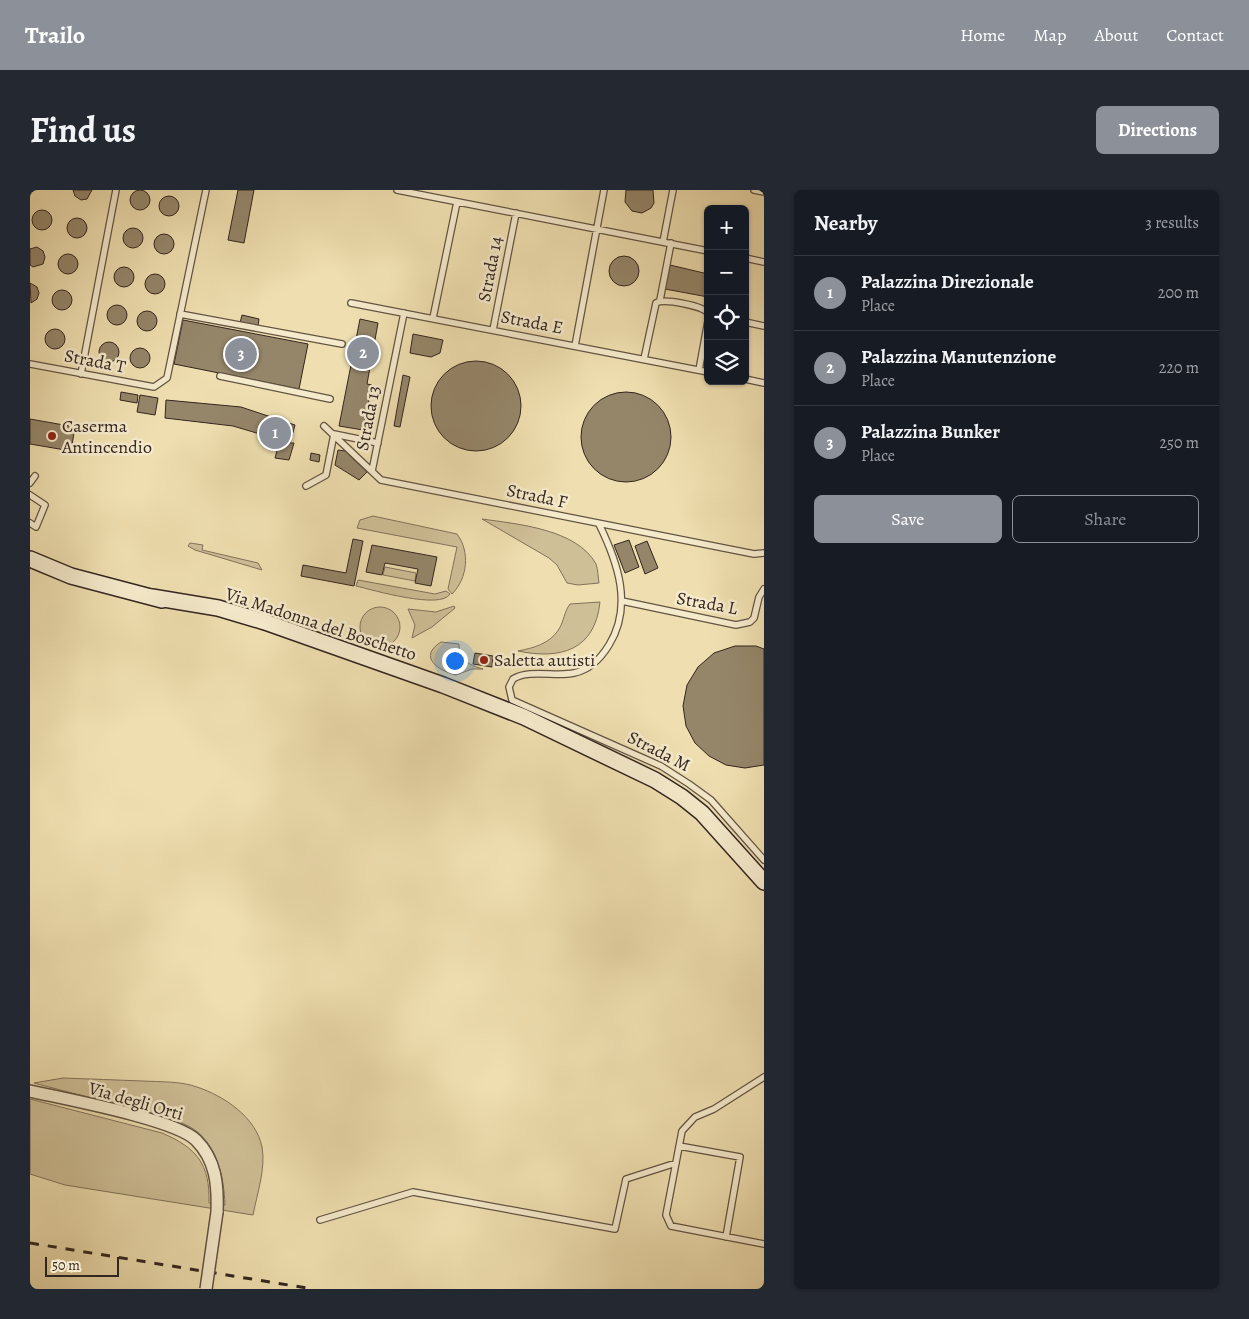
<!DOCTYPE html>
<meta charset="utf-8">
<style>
:root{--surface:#171b24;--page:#242831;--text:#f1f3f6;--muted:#9ea1a6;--line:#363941;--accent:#8c9099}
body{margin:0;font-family:Alegreya,serif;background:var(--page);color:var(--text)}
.controls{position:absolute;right:15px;top:15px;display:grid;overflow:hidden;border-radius:8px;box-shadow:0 1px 4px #0004}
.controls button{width:45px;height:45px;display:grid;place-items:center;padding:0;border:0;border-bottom:1px solid var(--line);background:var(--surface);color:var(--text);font:25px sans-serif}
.scale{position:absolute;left:15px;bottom:12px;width:74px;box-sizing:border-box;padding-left:5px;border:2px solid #33251f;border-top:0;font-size:14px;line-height:18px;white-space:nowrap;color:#33251f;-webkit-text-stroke:4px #f5eacc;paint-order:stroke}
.you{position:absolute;left:424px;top:470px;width:18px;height:18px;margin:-12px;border:4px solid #fff;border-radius:50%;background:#1a73e8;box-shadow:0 0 0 8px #1a73e833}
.badge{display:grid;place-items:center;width:32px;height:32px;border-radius:50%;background:var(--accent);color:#fff;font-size:16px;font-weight:700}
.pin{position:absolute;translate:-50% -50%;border:2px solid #fff;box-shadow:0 1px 5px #0006}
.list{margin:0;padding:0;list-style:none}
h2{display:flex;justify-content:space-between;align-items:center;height:65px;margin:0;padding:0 20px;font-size:21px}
h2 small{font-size:16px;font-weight:400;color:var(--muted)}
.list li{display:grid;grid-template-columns:32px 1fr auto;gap:15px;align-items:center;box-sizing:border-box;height:75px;padding:0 20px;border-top:1px solid var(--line)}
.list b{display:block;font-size:19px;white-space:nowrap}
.list p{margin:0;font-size:16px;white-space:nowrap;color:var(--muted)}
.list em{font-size:16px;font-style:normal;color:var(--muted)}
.actions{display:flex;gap:10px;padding:15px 20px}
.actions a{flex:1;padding:11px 0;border:1px solid var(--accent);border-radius:8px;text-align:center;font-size:18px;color:var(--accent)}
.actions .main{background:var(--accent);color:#fff}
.icon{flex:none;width:28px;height:28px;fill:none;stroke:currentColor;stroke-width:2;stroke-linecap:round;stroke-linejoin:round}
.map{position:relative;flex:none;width:734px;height:1099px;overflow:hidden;border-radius:8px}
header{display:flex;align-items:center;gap:30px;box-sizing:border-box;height:70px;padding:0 25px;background:var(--accent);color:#fff}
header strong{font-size:24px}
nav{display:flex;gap:28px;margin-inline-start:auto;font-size:18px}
.intro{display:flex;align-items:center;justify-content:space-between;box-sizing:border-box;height:120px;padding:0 30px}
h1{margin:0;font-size:35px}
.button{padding:12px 22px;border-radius:8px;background:var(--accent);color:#fff;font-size:18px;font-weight:700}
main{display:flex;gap:30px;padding:0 30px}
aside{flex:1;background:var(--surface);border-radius:8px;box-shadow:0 1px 4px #0004}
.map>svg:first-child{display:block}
</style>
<header>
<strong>Trailo</strong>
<nav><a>Home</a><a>Map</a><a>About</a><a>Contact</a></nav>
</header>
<div class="intro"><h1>Find us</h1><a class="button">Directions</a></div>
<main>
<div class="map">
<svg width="734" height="1099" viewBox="0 0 734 1099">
<rect width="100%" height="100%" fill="#efdfb0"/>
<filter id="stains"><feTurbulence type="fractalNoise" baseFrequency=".004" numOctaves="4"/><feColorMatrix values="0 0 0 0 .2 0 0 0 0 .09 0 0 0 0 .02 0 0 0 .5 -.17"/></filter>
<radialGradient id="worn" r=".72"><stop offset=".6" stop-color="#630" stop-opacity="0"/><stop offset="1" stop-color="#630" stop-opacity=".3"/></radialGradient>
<path fill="#cfbf97" stroke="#81725b" d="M343,326l84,18c13,17 11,44 -5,60l-4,-5 9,-42 -100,-19 3,-8z
M452,329c35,5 95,10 114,45 2,5 2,13 3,19l-21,2 -11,-2 -10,-18 -8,-7z
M160,353l13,2 -1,5 56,13 4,7 -67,-20 -7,-4z
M355,377l31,6 -1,8 -32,-6z
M328,390l77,14 11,-3 4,3c-9,16 -77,-4 -94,-8z
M570,412c-5,48 -39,58 -82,49 15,-3 32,-7 41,-22 5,-8 5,-17 11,-25z
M424,416l1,2 -23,19 -20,11 3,-13 -7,-16 28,3z
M330 437a20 20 0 1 1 40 0a20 20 0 1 1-40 0Z
M411,452l18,2c0,16 10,21 24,25h-11l-16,6c-17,-4 -39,-18 -15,-33z
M33,888c27,1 54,2 80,3 18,1 37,0 54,6 27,9 59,30 65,60 4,21 -5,47 -9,68l-188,-30 -35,-11v-75l132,34c35,15 48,31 47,70l16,2c-1,-28 -8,-63 -35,-78 -16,-9 -37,-13 -55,-17 -33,-9 -67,-18 -101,-27z"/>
<path fill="#95866a" stroke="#33251f" d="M43,0h19l-5,9 -6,1 -6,-4z
M208,0h16l-10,53 -16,-3z
M596,0h27l1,13 -3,5 -9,5 -10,-2 -7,-9z
M100 10a10 10 0 1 1 20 0a10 10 0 1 1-20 0Z
M129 16a10 10 0 1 1 20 0a10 10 0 1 1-20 0Z
M2 30a10 10 0 1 1 20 0a10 10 0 1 1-20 0Z
M37 38a10 10 0 1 1 20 0a10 10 0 1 1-20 0Z
M93 48a10 10 0 1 1 20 0a10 10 0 1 1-20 0Z
M124 54a10 10 0 1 1 20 0a10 10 0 1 1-20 0Z
M7,57l6,4 2,6 -2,7 -10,3 -3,-2v-16z
M28 74a10 10 0 1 1 20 0a10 10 0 1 1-20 0Z
M579 81a15 15 0 1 1 30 0a15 15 0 1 1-30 0Z
M640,75l38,9v23l-43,-8z
M84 87a10 10 0 1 1 20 0a10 10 0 1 1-20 0Z
M115 94a10 10 0 1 1 20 0a10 10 0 1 1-20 0Z
M0,93l7,4 2,6 -2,6 -6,4z
M22 110a10 10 0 1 1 20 0a10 10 0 1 1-20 0Z
M77 125a10 10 0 1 1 20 0a10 10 0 1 1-20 0Z
M107 131a10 10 0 1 1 20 0a10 10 0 1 1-20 0Z
M212,125l17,4 -1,7 -18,-3z
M330,129l18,4 -11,61 5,1 -9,45 -24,-4z
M153,130l125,24 -9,45 -125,-25z
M15 149a10 10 0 1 1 20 0a10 10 0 1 1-20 0Z
M383,144l30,6 -3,13 -9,4 -21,-4z
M69 162a10 10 0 1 1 20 0a10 10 0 1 1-20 0Z
M100 168a10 10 0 1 1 20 0a10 10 0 1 1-20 0Z
M401 216a45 45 0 1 1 90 0a45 45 0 1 1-90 0Z
M373,185l7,2 -10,50 -6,-1z
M91,202l17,3 -1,8 -17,-3z
M551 247a45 45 0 1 1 90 0a45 45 0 1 1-90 0Z
M110,205l18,3 -3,17 -18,-3z
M136,210l75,7 54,18 -5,18h4l-5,17 -14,-2 5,-18 -47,-14 -68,-8z
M0,229l45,8 -4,24 -41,-7z
M308,260l7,1 22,21 -8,8 -24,-15z
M281,263l9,2 -1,7 -9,-2z
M323,349l10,2 -9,45 -53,-10 2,-11 43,8z
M599,350l10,27 -14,6 -11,-28z
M617,351l11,27 -13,6 -10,-28z
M342,355l65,12 -6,29 -16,-3 3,-14 -33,-6 -3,12 -16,-3z
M705,456h21l8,3v116l-19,3 -19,-3 -17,-9 -14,-13 -9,-17 -3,-20 4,-21 11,-18 16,-14z
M445,463l18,3 -1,11 -19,-3z"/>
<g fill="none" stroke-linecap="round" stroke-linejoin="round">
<g stroke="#625443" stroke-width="8">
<path id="lane" d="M367,0l311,61
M724,0l10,2
M633,52l10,-52
M715,68l19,4
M630,110l11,-57
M321,113l357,69
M150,124l162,30
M403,128l24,-116
M715,132l19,4
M463,140l23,-117
M545,156l29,-156
M614,169l12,-56c8,-5 47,3 52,10
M0,174l124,23 13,-9 39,-188
M669,180l9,-49
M51,184l35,-184
M190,186l110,23
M715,189l19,4
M294,236l57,54 373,74 10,-1
M342,281l32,-158
M0,293l5,-7
M276,296l20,-11 8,-41 44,9
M0,305l15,10 -9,22 -6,-4
M569,334c19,39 34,82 10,121 -8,13 -19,25 -35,28 -18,4 -45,-4 -61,6l-4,8 3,13 149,66 28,18 22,16 53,60
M592,411l114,24 14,-3 4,-4 5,-21 5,-8
M734,887l-50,32 -19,8 -13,14 -16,84 5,11 93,18
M649,956l61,11 -14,80
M290,1030l93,-28 202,37 11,-50 50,-16"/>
</g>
<g stroke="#625443" stroke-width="14">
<path id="street" d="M0,901c35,8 144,28 166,49 20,20 22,45 21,72"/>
</g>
<g stroke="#33251f" stroke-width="18">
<path id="secondary" d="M0,369l41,17 91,24
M122,407l66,11 47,14 178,63 81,32 131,63 27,17 20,16 62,69"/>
</g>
<use href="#lane" stroke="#f5eacc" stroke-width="5.5"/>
<use href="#street" stroke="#f5eacc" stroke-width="11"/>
<use href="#secondary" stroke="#f5eacc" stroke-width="15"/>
<path stroke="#33251f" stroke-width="3" stroke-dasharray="9 9" stroke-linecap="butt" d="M0,1053l283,46"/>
<g stroke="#625443" stroke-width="14" stroke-linecap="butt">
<path id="street-bridge" d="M176,1099l11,-77"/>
</g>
<use href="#street-bridge" stroke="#f5eacc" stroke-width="11"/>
</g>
<g fill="#8f2418" stroke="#f5eacc" stroke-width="2">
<circle cx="22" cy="246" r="5"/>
<circle cx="454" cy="470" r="5"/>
</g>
<g text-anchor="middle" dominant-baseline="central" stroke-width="5" stroke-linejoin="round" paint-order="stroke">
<g font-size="18" fill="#33251f" stroke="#f5eacc">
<text transform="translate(460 79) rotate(-79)">Strada 14</text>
<text transform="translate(502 132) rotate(11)">Strada E</text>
<text transform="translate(65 171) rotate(11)">Strada T</text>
<text transform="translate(338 228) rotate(-79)">Strada 13</text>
<text transform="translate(507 306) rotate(12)">Strada F</text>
<text transform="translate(677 413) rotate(10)">Strada L</text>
<text transform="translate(291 434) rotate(18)">Via Madonna del Boschetto</text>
<text transform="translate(629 561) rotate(27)">Strada M</text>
<text transform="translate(106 911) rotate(16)">Via degli Orti</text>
</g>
<g font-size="18" fill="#33251f" stroke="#f5eacc" text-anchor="start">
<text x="32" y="236">Caserma<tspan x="32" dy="21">Antincendio</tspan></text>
<text x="464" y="470">Saletta autisti</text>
</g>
</g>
<rect width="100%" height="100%" filter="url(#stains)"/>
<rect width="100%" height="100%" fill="url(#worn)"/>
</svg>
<div class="controls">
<button>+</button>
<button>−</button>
<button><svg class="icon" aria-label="locate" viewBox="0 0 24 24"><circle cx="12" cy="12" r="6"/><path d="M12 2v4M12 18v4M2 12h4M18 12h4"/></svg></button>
<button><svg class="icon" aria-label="layers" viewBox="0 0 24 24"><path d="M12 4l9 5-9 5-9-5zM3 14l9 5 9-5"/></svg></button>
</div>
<div class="scale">50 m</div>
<div class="you"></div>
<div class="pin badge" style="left:245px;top:243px">1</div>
<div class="pin badge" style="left:333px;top:163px">2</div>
<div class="pin badge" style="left:211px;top:164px">3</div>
</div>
<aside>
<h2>Nearby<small>3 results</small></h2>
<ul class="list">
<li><span class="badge">1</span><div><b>Palazzina Direzionale</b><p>Place</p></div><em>200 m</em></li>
<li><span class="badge">2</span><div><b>Palazzina Manutenzione</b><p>Place</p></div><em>220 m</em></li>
<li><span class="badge">3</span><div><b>Palazzina Bunker</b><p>Place</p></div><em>250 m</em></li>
</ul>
<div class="actions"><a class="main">Save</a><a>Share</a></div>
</aside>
</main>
